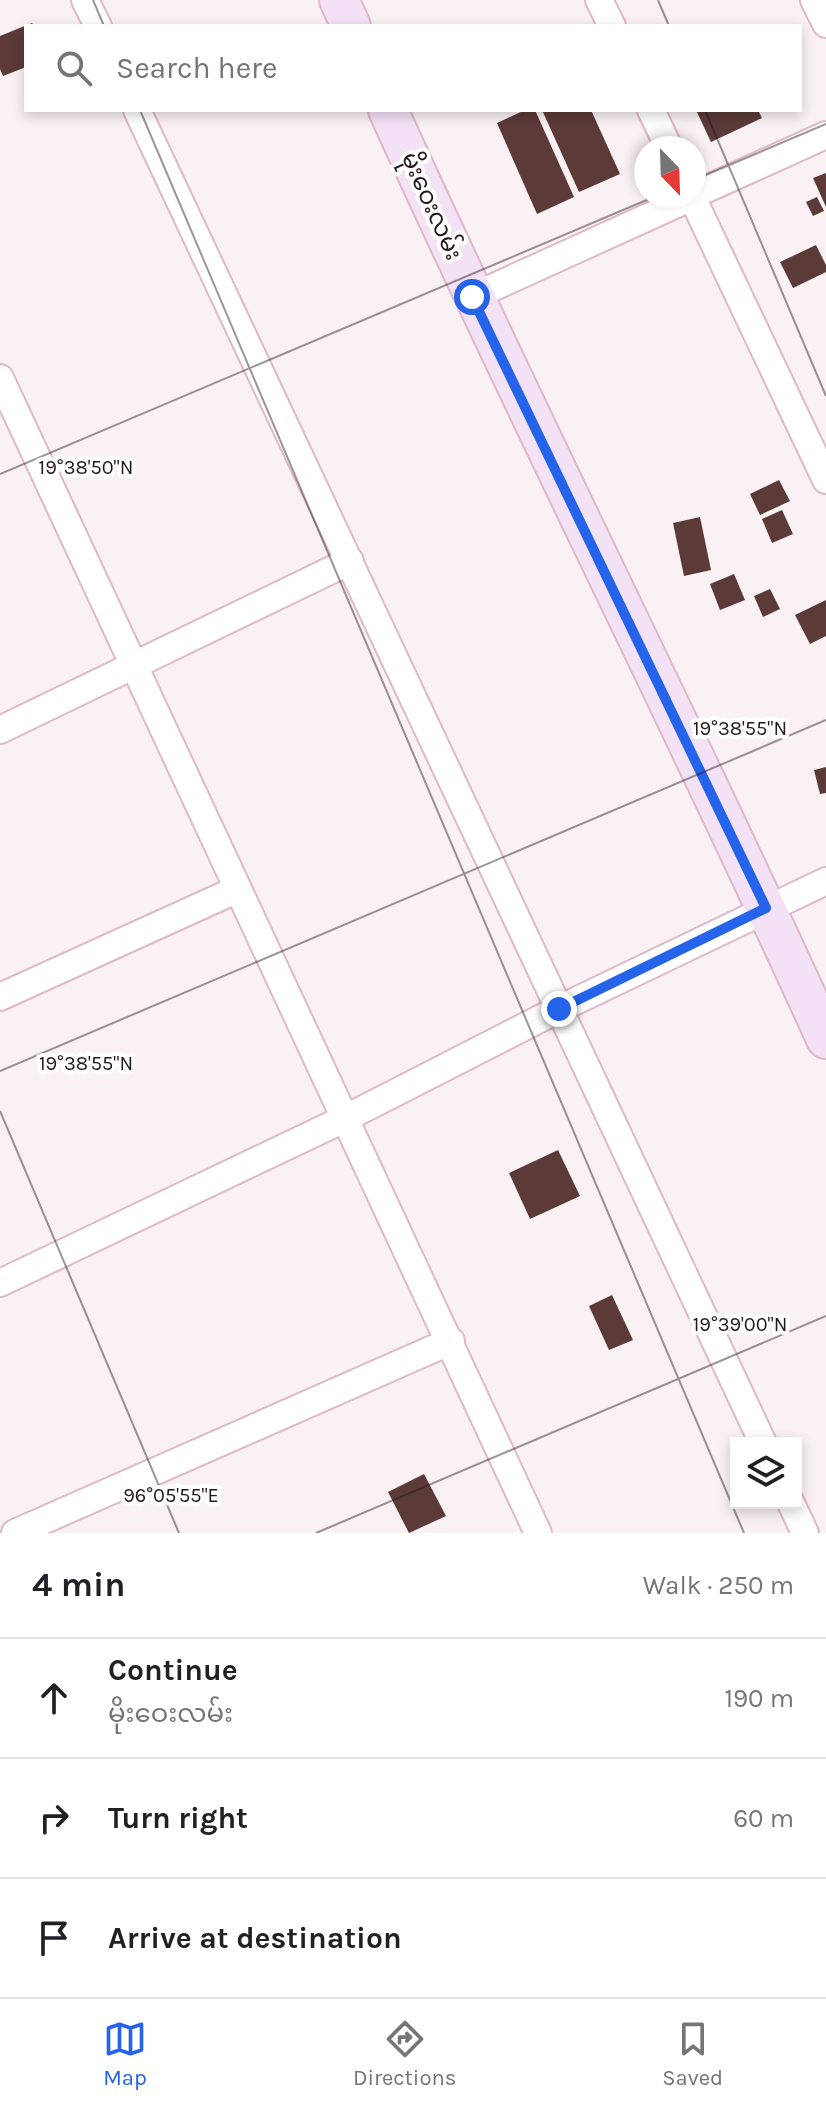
<!DOCTYPE html>
<meta charset="utf-8">
<style>
:root{--surface:#fff;--page:#f6f6f6;--text:#202124;--muted:#757577;--line:#e0e0e0;--accent:#2563eb}
body{margin:0;font-family:Karla,"Noto Sans Myanmar",sans-serif;background:var(--page);color:var(--text)}
.controls{position:absolute;right:24px;bottom:24px;display:grid;overflow:hidden;border-radius:0px;box-shadow:0 4px 12px #0003}
.controls button{width:72px;height:72px;display:grid;place-items:center;padding:0;border:0;border-bottom:2px solid var(--line);background:var(--surface);color:var(--text);font:40px sans-serif}
.compass{position:absolute;left:634px;top:136px;width:72px;height:72px;border-radius:50%;background:var(--surface);box-shadow:0 4px 12px #0003;rotate:157deg}
.stop{position:absolute;width:24px;height:24px;margin:-18px;border:6px solid #2563eb;border-radius:50%;background:#fff}
.stop.end{background:#2563eb;border-color:#fff;box-shadow:0 2px 8px #0008}
.list{margin:0;padding:0;list-style:none}
h2{display:flex;justify-content:space-between;align-items:center;height:104px;margin:0;padding:0 32px;font-size:34px}
h2 small{font-size:26px;font-weight:400;color:var(--muted)}
.list li{display:grid;grid-template-columns:52px 1fr auto;gap:24px;align-items:center;box-sizing:border-box;height:120px;padding:0 32px;border-top:2px solid var(--line)}
.list b{display:block;font-size:30px;white-space:nowrap}
.list p{margin:0;font-size:26px;white-space:nowrap;color:var(--muted)}
.list em{font-size:26px;font-style:normal;color:var(--muted)}
.icon{flex:none;width:44px;height:44px;fill:none;stroke:currentColor;stroke-width:2;stroke-linecap:round;stroke-linejoin:round}
.map{position:relative;flex:none;width:826px;height:1533px;overflow:hidden}
.search{position:absolute;background:var(--surface);box-shadow:0 4px 12px #0003;left:24px;right:24px;top:24px;height:88px;display:flex;align-items:center;gap:20px;box-sizing:border-box;padding:0 28px;border-radius:0px;color:var(--muted);font-size:30px}
.sheet{height:464px;background:var(--surface)}
nav{display:flex;justify-content:space-around;align-items:center;box-sizing:border-box;height:112px;border-top:2px solid var(--line);background:var(--surface);font-size:22px;color:var(--muted)}
nav a{display:grid;justify-items:center;gap:4px}
nav .on{color:var(--accent)}
.map>svg:first-child{display:block}
</style>
<div class="map">
<svg width="826" height="1533" viewBox="0 0 826 1533">
<rect width="100%" height="100%" fill="#faf1f4"/>
<path fill="#5b3a38" d="M32,23l2,3h-8v41l-23,9 -3,-7v-33z
M525,110h10l39,87 -37,17 -40,-91z
M542,110h49l29,64 -41,18z
M696,110h62l4,8 -51,24z
M826,173v34l-13,-29z
M817,197l7,14 -11,5 -7,-14z
M816,245l10,20v7l-33,16 -13,-26z
M779,480l11,21 -30,14 -10,-21z
M782,510l11,24 -21,9 -10,-24z
M700,517l11,53 -27,6 -11,-53z
M734,574l11,26 -25,10 -10,-26z
M770,589l10,20 -17,8 -9,-21z
M826,600v36l-16,8 -15,-29z
M826,767v26l-6,1 -6,-24z
M558,1150l22,46 -50,23 -21,-46z
M612,1295l21,45 -24,10 -20,-44z
M424,1474l22,42 -37,17 -21,-41z"/>
<g fill="none" stroke-linecap="round" stroke-linejoin="round">
<g stroke="#e0b9c8" stroke-width="30">
<path id="street" d="M85,0l13,26
M599,0l13,26
M814,0l12,24
M137,110l626,1333
M651,110l18,38
M691,196l135,-61
M472,297l220,-100 134,283
M0,378l538,1155
M0,730l350,-169
M0,997l238,-108
M0,1283l344,-164 215,-110 267,-128
M791,1503l14,30
M15,1533l436,-192"/>
</g>
<g stroke="#e0b9c8" stroke-width="42">
<path id="secondary" d="M339,0l12,26
M388,110c141,312 297,617 438,929"/>
</g>
<use href="#street" stroke="#fff" stroke-width="26"/>
<use href="#secondary" stroke="#f3e1f5" stroke-width="38"/>
</g>
<g fill="none" stroke-linecap="round" stroke-linejoin="round">
<path stroke="#2563eb" stroke-width="10" d="M472,297l294,611 -207,101"/>
</g>
<path fill="none" stroke="#24161c" stroke-width="2" stroke-opacity="0.45" d="M93,0l11,26M658,0l11,26M140,110l604,1423M705,110l121,286M694,180l132,-56M0,474l656,-278M0,1071l826,-351M0,1111l179,422M316,1533l510,-217"/>
<g text-anchor="middle" dominant-baseline="central" stroke-width="8" stroke-linejoin="round" paint-order="stroke">
<g font-size="24" fill="#24161c" stroke="#fff">
<text transform="translate(432 206) rotate(66)">မိုးဝေးလမ်း</text>
</g>
</g>
<g font-size="20" text-anchor="middle" fill="#24161c" stroke="#fff" stroke-width="8" stroke-linejoin="round" paint-order="stroke">
<text x="86" y="474">19°38'50"N</text>
<text x="740" y="735">19°38'55"N</text>
<text x="86" y="1070">19°38'55"N</text>
<text x="740" y="1331">19°39'00"N</text>
<text x="171" y="1502">96°05'55"E</text>
</g>
</svg>
<div class="controls">
<button><svg class="icon" aria-label="layers" viewBox="0 0 24 24"><path d="M12 4l9 5-9 5-9-5zM3 14l9 5 9-5"/></svg></button>
</div>
<svg class="compass" viewBox="-18 -18 36 36"><path d="M0-13l5 13h-10z" fill="#e53935"/><path d="M0 13l5-13h-10z" fill="#757577"/></svg>
<div class="stop" style="left:472px;top:297px"></div>
<div class="stop end" style="left:559px;top:1009px"></div>
<div class="search"><svg class="icon" aria-label="search" viewBox="0 0 24 24"><circle cx="10" cy="10" r="6"/><path d="M15 15l6 6"/></svg>Search here</div>
</div>
<section class="sheet">
<h2>4 min<small>Walk · 250 m</small></h2>
<ul class="list">
<li><svg class="icon" aria-label="ahead" viewBox="0 0 24 24"><path d="M12 20V5M6 11l6-6 6 6"/></svg><div><b>Continue</b><p>မိုးဝေးလမ်း</p></div><em>190 m</em></li>
<li><svg class="icon" aria-label="right" viewBox="0 0 24 24"><path d="M7 20v-9h11M14 6l5 5-5 5"/></svg><div><b>Turn right</b></div><em>60 m</em></li>
<li><svg class="icon" aria-label="arrive" viewBox="0 0 24 24"><path d="M6 21V4h12l-3 4 3 4H6"/></svg><div><b>Arrive at destination</b></div></li>
</ul>
</section>
<nav>
<a class="on"><svg class="icon" aria-label="map" viewBox="0 0 24 24"><path d="M3 6l6-2 6 2 6-2v14l-6 2-6-2-6 2zM9 4v14M15 6v14"/></svg>Map</a>
<a><svg class="icon" aria-label="directions" viewBox="0 0 24 24"><path d="M12 3l9 9-9 9-9-9zM9 14v-3h6M13 9l2 2-2 2"/></svg>Directions</a>
<a><svg class="icon" aria-label="saved" viewBox="0 0 24 24"><path d="M7 4h10v16l-5-4-5 4z"/></svg>Saved</a>
</nav>
